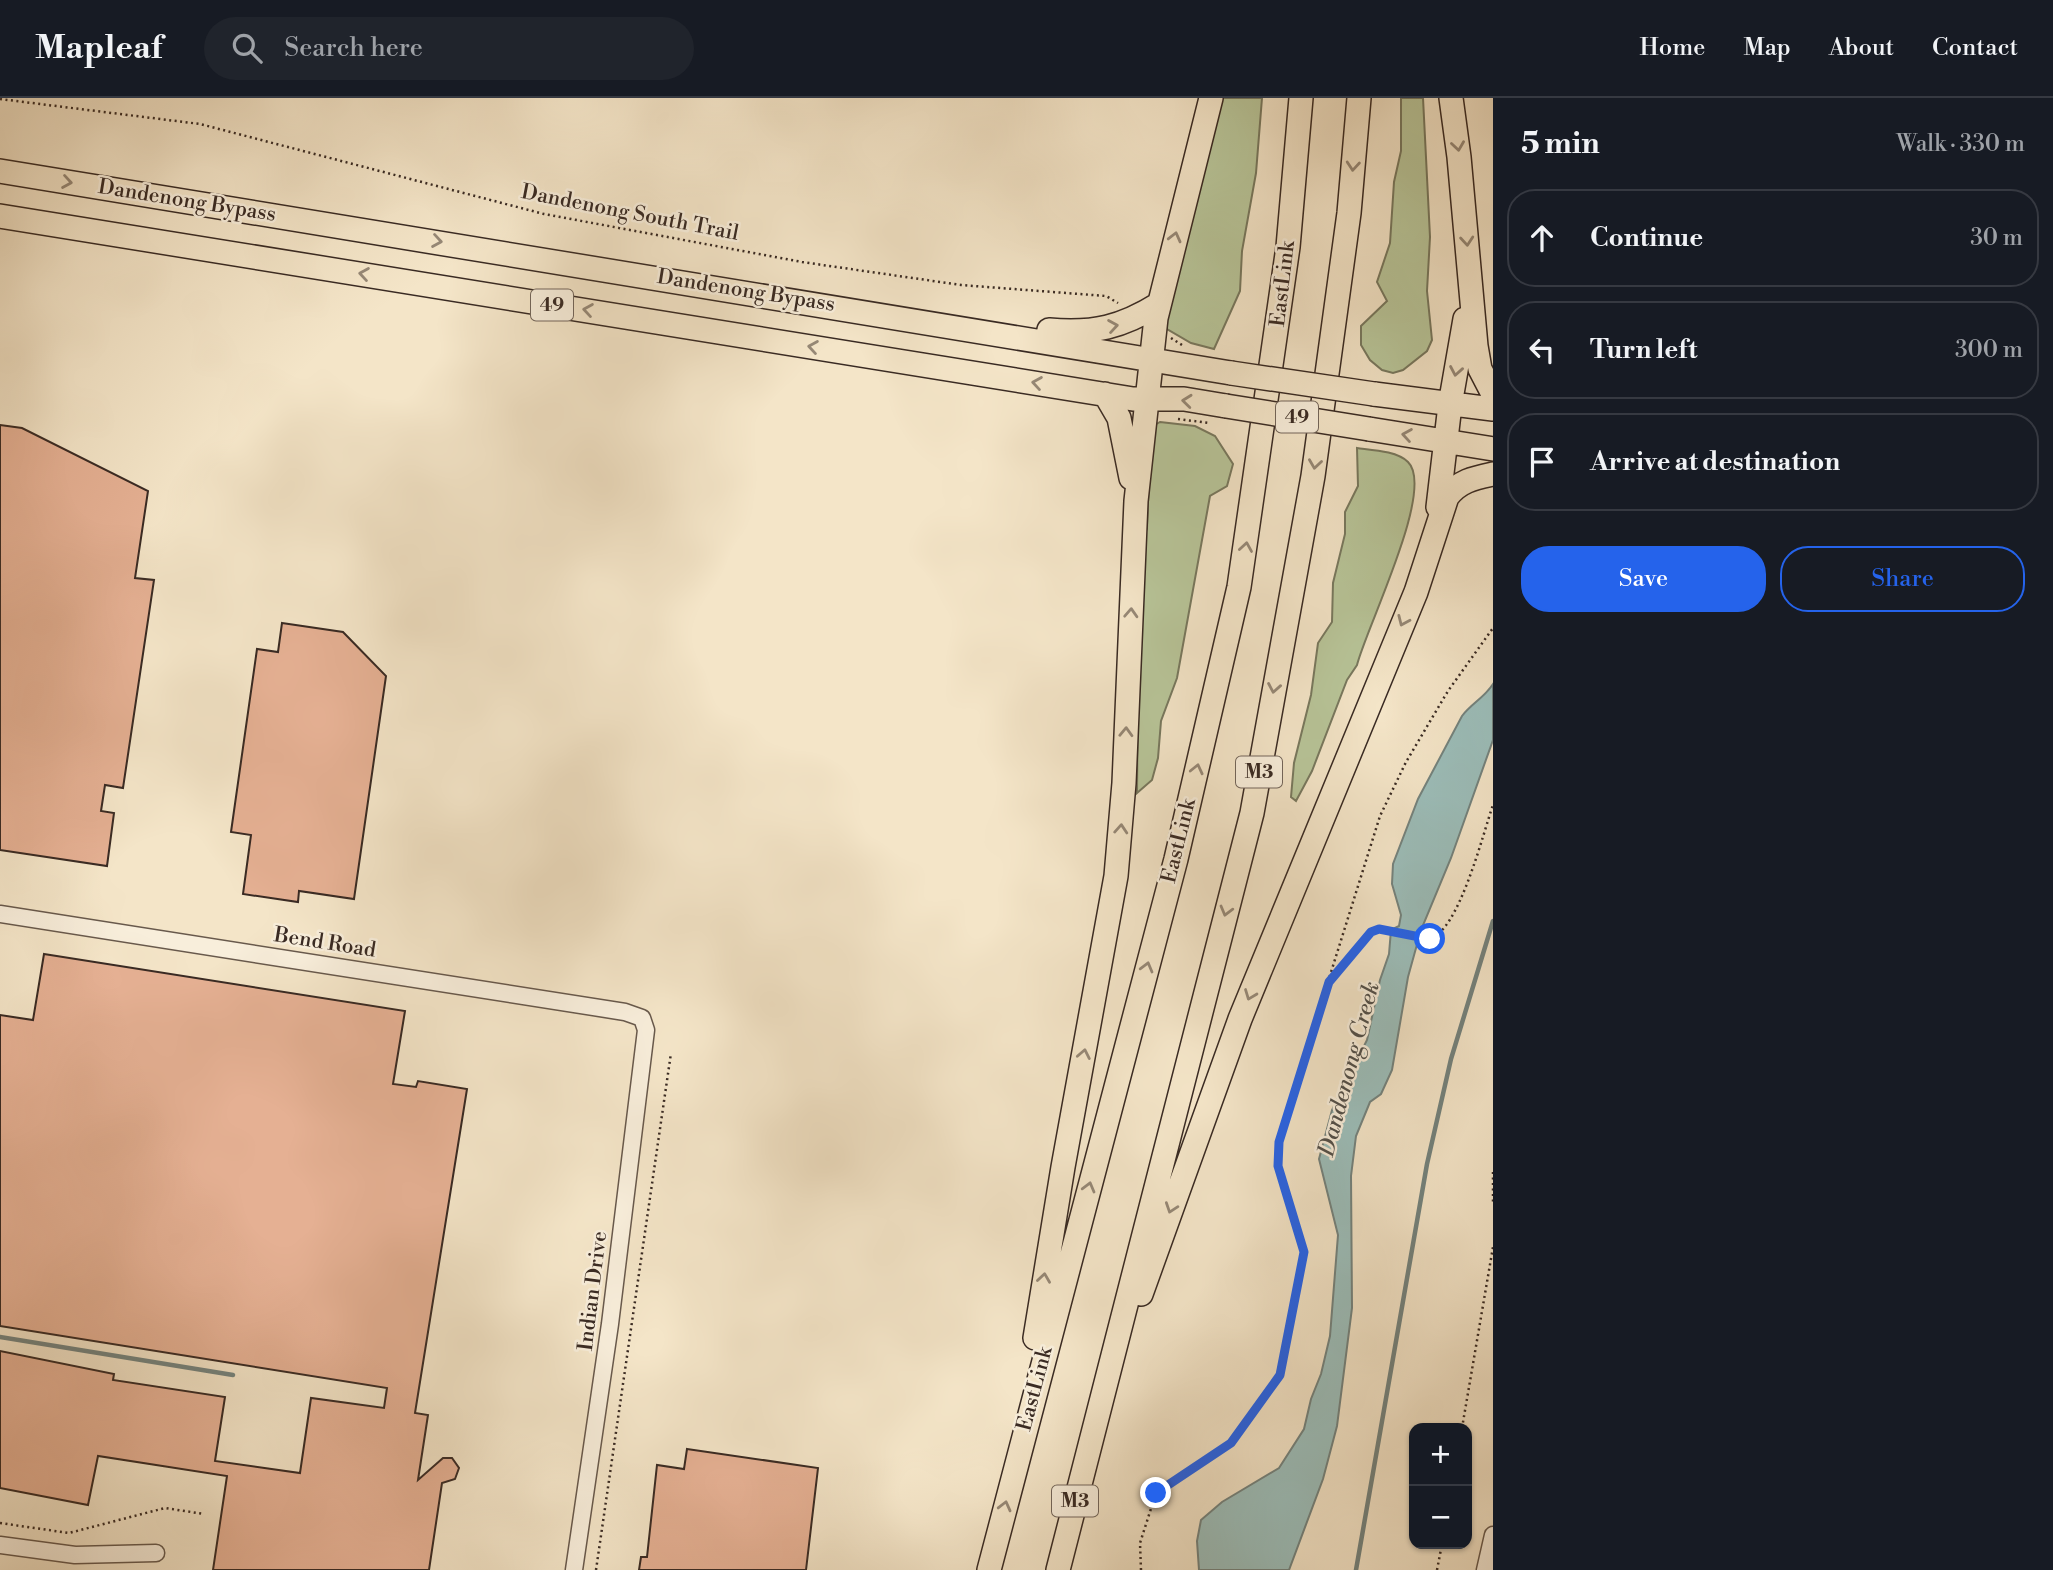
<!DOCTYPE html>
<meta charset="utf-8">
<style>
:root{--surface:#171b24;--page:#20242c;--text:#f1f3f6;--muted:#9ea1a6;--line:#363941;--accent:#2563eb}
body{margin:0;font-family:"Libre Bodoni",serif;background:var(--page);color:var(--text)}
.controls{position:absolute;right:21px;bottom:21px;display:grid;overflow:hidden;border-radius:14px;box-shadow:0 2px 5px #0004}
.controls button{width:63px;height:63px;display:grid;place-items:center;padding:0;border:0;border-bottom:2px solid var(--line);background:var(--surface);color:var(--text);font:35px sans-serif}
.stop{position:absolute;width:21px;height:21px;margin:-16px;border:5px solid #2563eb;border-radius:50%;background:#fff}
.stop.end{background:#2563eb;border-color:#fff;box-shadow:0 2px 7px #0008}
.list{margin:0;padding:0;list-style:none}
h2{display:flex;justify-content:space-between;align-items:center;height:91px;margin:0;padding:0 28px;font-size:30px}
h2 small{font-size:23px;font-weight:400;color:var(--muted)}
.list li{display:grid;grid-template-columns:46px 1fr auto;gap:21px;align-items:center;box-sizing:border-box;height:98px;margin:0 14px 14px;padding:0 14px;border:2px solid var(--line);border-radius:28px}
.list b{display:block;font-size:26px;white-space:nowrap}
.list em{font-size:23px;font-style:normal;color:var(--muted)}
.actions{display:flex;gap:14px;padding:21px 28px}
.actions a{flex:1;padding:16px 0;border:2px solid var(--accent);border-radius:28px;text-align:center;font-size:24px;color:var(--accent)}
.actions .main{background:var(--accent);color:#fff}
.icon{flex:none;width:38px;height:38px;fill:none;stroke:currentColor;stroke-width:2;stroke-linecap:round;stroke-linejoin:round}
.map{position:relative;flex:none;width:1493px;height:1472px;overflow:hidden}
header{display:flex;align-items:center;gap:42px;box-sizing:border-box;height:98px;padding:0 35px;background:var(--surface);border-bottom:2px solid var(--line)}
header strong{font-size:33px}
nav{display:flex;gap:38px;margin-inline-start:auto;font-size:24px}
.search{width:490px;height:63px;background:var(--page);display:flex;align-items:center;gap:18px;box-sizing:border-box;padding:0 24px;border-radius:38px;color:var(--muted);font-size:26px}
main{display:flex}
aside{flex:1;background:var(--surface)}
.map>svg:first-child{display:block}
</style>
<header>
<strong>Mapleaf</strong>
<div class="search"><svg class="icon" aria-label="search" viewBox="0 0 24 24"><circle cx="10" cy="10" r="6"/><path d="M15 15l6 6"/></svg>Search here</div>
<nav><a>Home</a><a>Map</a><a>About</a><a>Contact</a></nav>
</header>
<main>
<div class="map">
<svg width="1493" height="1472" viewBox="0 0 1493 1472">
<rect width="100%" height="100%" fill="#f4e5c8"/>
<filter id="stains"><feTurbulence type="fractalNoise" baseFrequency=".00286" numOctaves="4"/><feColorMatrix values="0 0 0 0 .2 0 0 0 0 .09 0 0 0 0 .02 0 0 0 .5 -.17"/></filter>
<radialGradient id="worn" r=".72"><stop offset=".6" stop-color="#630" stop-opacity="0"/><stop offset="1" stop-color="#630" stop-opacity=".3"/></radialGradient>
<path fill="#b8c599" stroke="#78785e" stroke-width="2" d="M1221,0h41l-6,75 -14,78 -2,40 -26,58 -23,-6 -24,-14 -2,-9z
M1401,0h22l7,139 -3,54 5,49 -5,11 -24,19 -10,3 -11,-3 -12,-10 -9,-15v-19l26,-25 -10,-19 13,-39 4,-61 7,-31z
M1160,324l35,4 20,10 18,28 -6,22 -17,10 -33,182 -16,43 -3,37 -6,22 -15,13 2,-240 8,-25 4,-101z
M1357,350c15,2 40,3 51,14 28,27 -42,166 -51,203l-10,15 -35,91 -16,30 -5,-4 3,-34 17,-68 7,-52 14,-21 1,-39 12,-49v-22l13,-26z"/>
<path fill="#9cbeba" stroke="#74837e" stroke-width="2" d="M1493,586v56l-42,118 -30,72 -13,47 -16,93 -11,24 -11,8 -14,34 -5,40 1,132 -15,118 -14,53 -34,91h-90l-2,-29 4,-21 21,-18 57,-34 25,-39 7,-30 10,-25 9,-38 8,-101 -19,-76 13,-49 35,-70 13,-60 9,-26 2,-24 8,-4 2,-11 -9,-31 1,-20 25,-65 44,-83c10,-13 22,-18 31,-32z"/>
<g fill="none" stroke-linecap="round" stroke-linejoin="round">
<path stroke="#74837e" stroke-width="4.5" d="M0,1239l233,38
M1356,1472l71,-406 24,-105 42,-138"/>
</g>
<path fill="#e5b093" stroke="#392a23" stroke-width="2" d="M0,327l22,3 126,63 -13,87 19,2 -31,208 -18,-3 -4,26 13,2 -7,53 -107,-16z
M282,525l61,9 43,44 -32,223 -55,-8 -1,11 -55,-8 8,-59 -20,-3 26,-183 21,3z
M44,856l361,57 -12,73 23,3 2,-6 49,8 -52,324 13,2 -10,65 25,-22h9l7,10 -4,11 -13,4 -13,87h-216l14,-94 -129,-20 -10,49 -88,-17v-137l114,23 -1,6 112,17 -10,64 85,12 11,-75 73,10 3,-20 -387,-62v-311l33,5z
M687,1351l131,19 -12,102h-167l2,-13h6l10,-92 27,4z"/>
<g fill="none" stroke-linecap="round" stroke-linejoin="round">
<g stroke="#68594c" stroke-width="19">
<path id="minor" d="M0,816l625,98 17,6 4,12 -36,294 -36,246
M0,1447l75,10 81,-2
M1485,1472l8,-35"/>
</g>
<g stroke="#392a23" stroke-width="26">
<path id="highway" d="M1451,0l8,59 17,189 4,23 13,25
M0,73l1231,202
M0,118l1133,183h51l42,7
M1049,232c45,4 73,-3 110,-26
M1105,296l14,24 12,60
M1374,296l119,15
M1369,331l124,20
M1438,409l12,-102 15,-86
M1141,1196l99,-275 176,-427 31,-95c12,-16 27,-19 46,-23
M1035,1240l28,-171 53,-291 8,-93 12,-282 20,-183 55,-220
M989,1472l187,-711 63,-272 49,-340 13,-149
M1058,1472l194,-757 61,-337 36,-263 10,-115"/>
</g>
<path stroke="#392a23" stroke-width="2.5" stroke-dasharray="2 3.5" stroke-linecap="butt" d="M0,1l200,25 344,90 258,48 159,23 145,11 12,7
M1171,240l11,7
M1178,321l31,4
M1331,881l40,-47c19,-8 39,11 58,7 30,-7 54,-106 64,-134
M1493,1074v30
M1462,1330l31,-181
M0,1425l69,10 96,-25 39,6
M596,1472l75,-517
M1141,1472l-1,-27 16,-50 75,-50 49,-68 24,-123 -26,-86v-25l102,-325 26,-54 42,-71 45,-63
M1437,1472l5,-26"/>
<use href="#minor" stroke="#f8eedb" stroke-width="16"/>
<use href="#highway" stroke="#f4e5c8" stroke-width="23"/>
<g stroke="#392a23" stroke-width="26" stroke-linecap="butt">
<path id="highway-bridge" d="M1231,275l143,21
M1226,308l143,23"/>
</g>
<use href="#highway-bridge" stroke="#f4e5c8" stroke-width="23"/>
</g>
<defs><path id="oneway-chevron" d="M-2-3.5L2.5 0L-2 3.5" fill="none" stroke-width="1.6" stroke-linecap="round" stroke-linejoin="round" transform="scale(1.75)"/></defs>
<g stroke="#968876">
<use href="#oneway-chevron" transform="translate(1458 48) rotate(82)"/>
<use href="#oneway-chevron" transform="translate(1353 68) rotate(95)"/>
<use href="#oneway-chevron" transform="translate(67 84) rotate(9)"/>
<use href="#oneway-chevron" transform="translate(1175 139) rotate(-76)"/>
<use href="#oneway-chevron" transform="translate(437 143) rotate(9)"/>
<use href="#oneway-chevron" transform="translate(1467 143) rotate(85)"/>
<use href="#oneway-chevron" transform="translate(364 176) rotate(-171)"/>
<use href="#oneway-chevron" transform="translate(588 212) rotate(-171)"/>
<use href="#oneway-chevron" transform="translate(1113 228) rotate(-9)"/>
<use href="#oneway-chevron" transform="translate(813 249) rotate(-171)"/>
<use href="#oneway-chevron" transform="translate(1456 273) rotate(100)"/>
<use href="#oneway-chevron" transform="translate(1037 285) rotate(-171)"/>
<use href="#oneway-chevron" transform="translate(1187 303) rotate(-174)"/>
<use href="#oneway-chevron" transform="translate(1407 337) rotate(-171)"/>
<use href="#oneway-chevron" transform="translate(1315 366) rotate(98)"/>
<use href="#oneway-chevron" transform="translate(1246 449) rotate(-81)"/>
<use href="#oneway-chevron" transform="translate(1131 515) rotate(-87)"/>
<use href="#oneway-chevron" transform="translate(1403 523) rotate(114)"/>
<use href="#oneway-chevron" transform="translate(1274 590) rotate(100)"/>
<use href="#oneway-chevron" transform="translate(1126 634) rotate(-88)"/>
<use href="#oneway-chevron" transform="translate(1197 671) rotate(-77)"/>
<use href="#oneway-chevron" transform="translate(1121 731) rotate(-86)"/>
<use href="#oneway-chevron" transform="translate(1226 813) rotate(105)"/>
<use href="#oneway-chevron" transform="translate(1147 869) rotate(-75)"/>
<use href="#oneway-chevron" transform="translate(1250 897) rotate(111)"/>
<use href="#oneway-chevron" transform="translate(1084 956) rotate(-79)"/>
<use href="#oneway-chevron" transform="translate(1089 1089) rotate(-75)"/>
<use href="#oneway-chevron" transform="translate(1171 1110) rotate(109)"/>
<use href="#oneway-chevron" transform="translate(1044 1180) rotate(-82)"/>
<use href="#oneway-chevron" transform="translate(1005 1408) rotate(-76)"/>
</g>
<g fill="none" stroke-linecap="round" stroke-linejoin="round">
<path stroke="#2563eb" stroke-width="9" d="M1156,1395l75,-50 49,-68 24,-123 -26,-86 1,-24 50,-160 42,-50 8,-3 51,10"/>
</g>
<g text-anchor="middle" dominant-baseline="central" stroke-width="5" stroke-linejoin="round" paint-order="stroke">
<g fill="#f8eedb" stroke="#72655a" stroke-width="2">
<rect x="531" y="191.5" width="42" height="31" rx="5"/>
<rect x="1276" y="303.5" width="42" height="31" rx="5"/>
<rect x="1236" y="658.5" width="46" height="31" rx="5"/>
<rect x="1052" y="1387.5" width="46" height="31" rx="5"/>
</g>
<g font-size="19" font-weight="bold" fill="#392a23">
<text x="552" y="207">49</text>
<text x="1297" y="319">49</text>
<text x="1259" y="674">M3</text>
<text x="1075" y="1403">M3</text>
</g>
<g font-size="21" fill="#392a23" stroke="#f8eedb">
<text transform="translate(187 103) rotate(9)">Dandenong Bypass</text>
<text transform="translate(630 115) rotate(11)">Dandenong South Trail</text>
<text transform="translate(1283 186) rotate(-83)">EastLink</text>
<text transform="translate(746 193) rotate(9)">Dandenong Bypass</text>
<text transform="translate(1179 743) rotate(-76)">EastLink</text>
<text transform="translate(325 845) rotate(9)">Bend Road</text>
<text transform="translate(593 1193) rotate(-83)">Indian Drive</text>
<text transform="translate(1035 1291) rotate(-75)">EastLink</text>
</g>
<g font-size="23" font-style="italic" fill="#524f49" stroke="#f8eedb">
<text transform="translate(1349 971) rotate(-75)">Dandenong Creek</text>
</g>
</g>
<rect width="100%" height="100%" filter="url(#stains)"/>
<rect width="100%" height="100%" fill="url(#worn)"/>
</svg>
<div class="controls">
<button>+</button>
<button>−</button>
</div>
<div class="stop" style="left:1430px;top:841px"></div>
<div class="stop end" style="left:1156px;top:1395px"></div>
</div>
<aside>
<h2>5 min<small>Walk · 330 m</small></h2>
<ul class="list">
<li><svg class="icon" aria-label="ahead" viewBox="0 0 24 24"><path d="M12 20V5M6 11l6-6 6 6"/></svg><div><b>Continue</b></div><em>30 m</em></li>
<li><svg class="icon" aria-label="left" viewBox="0 0 24 24"><path d="M17 20v-9H6M10 6l-5 5 5 5"/></svg><div><b>Turn left</b></div><em>300 m</em></li>
<li><svg class="icon" aria-label="arrive" viewBox="0 0 24 24"><path d="M6 21V4h12l-3 4 3 4H6"/></svg><div><b>Arrive at destination</b></div></li>
</ul>
<div class="actions"><a class="main">Save</a><a>Share</a></div>
</aside>
</main>
